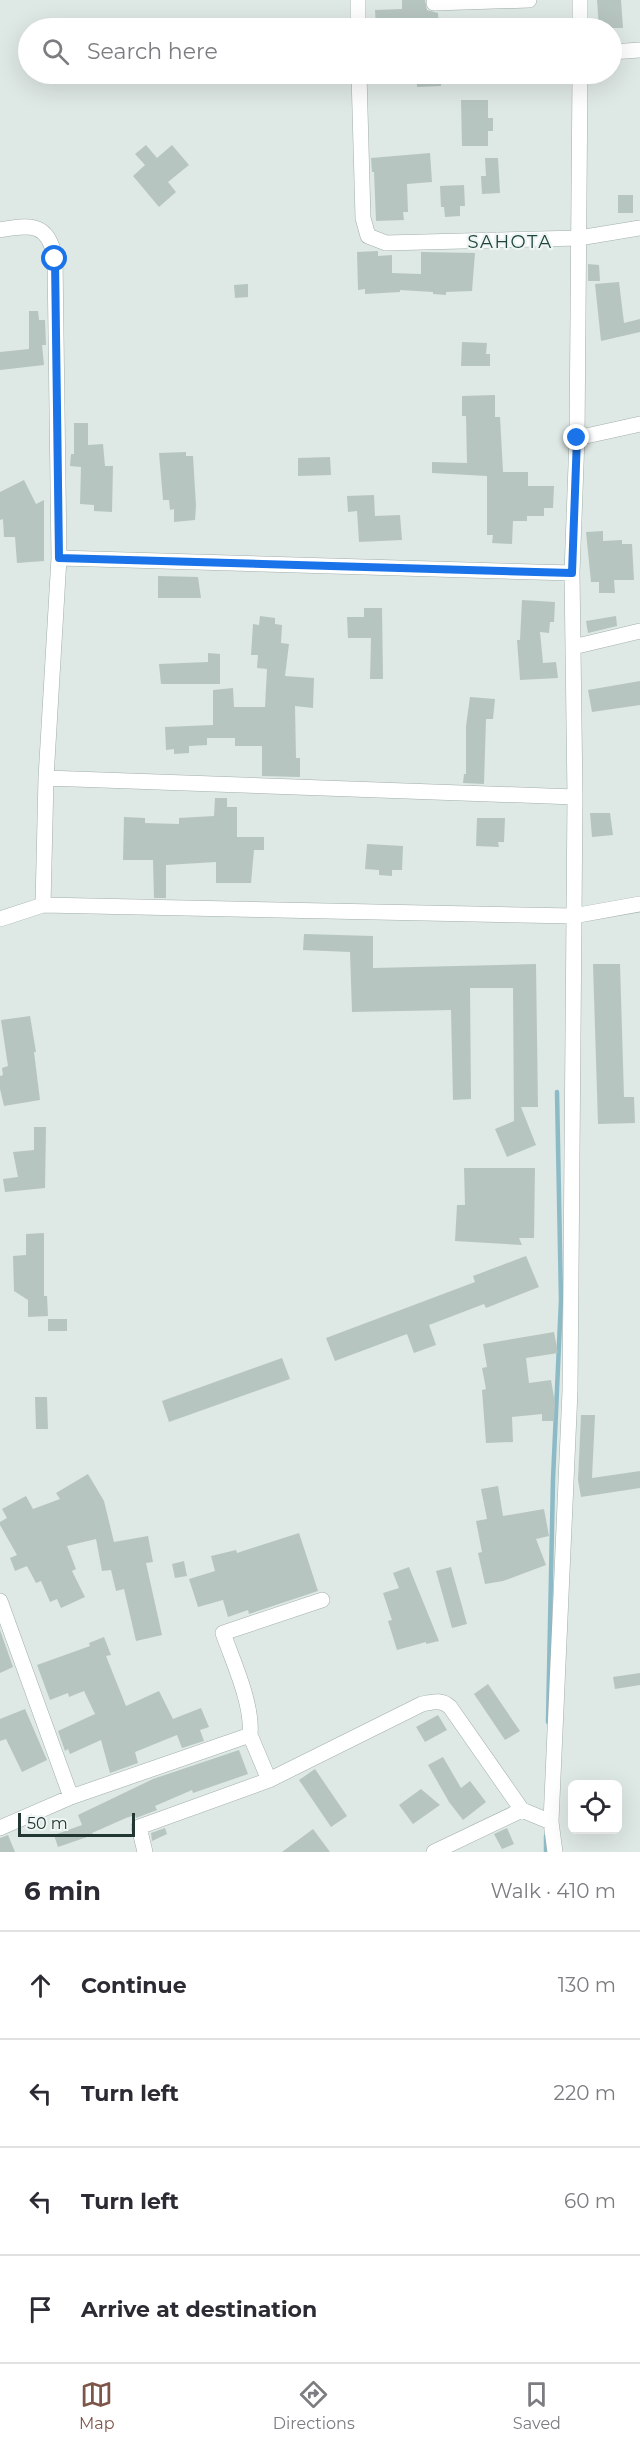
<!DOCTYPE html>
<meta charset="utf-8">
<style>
:root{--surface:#fff;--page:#f2f2f3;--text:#2b2b33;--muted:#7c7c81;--line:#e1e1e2;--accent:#7d5649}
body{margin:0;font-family:Montserrat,sans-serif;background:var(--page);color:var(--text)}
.controls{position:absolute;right:18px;bottom:18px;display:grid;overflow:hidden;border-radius:9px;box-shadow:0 6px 24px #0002}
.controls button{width:54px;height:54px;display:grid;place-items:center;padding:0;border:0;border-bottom:2px solid var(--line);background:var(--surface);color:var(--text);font:30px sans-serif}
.scale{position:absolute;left:18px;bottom:15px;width:117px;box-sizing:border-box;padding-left:6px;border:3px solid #223632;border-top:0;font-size:16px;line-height:21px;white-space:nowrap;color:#223632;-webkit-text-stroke:4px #eef5f2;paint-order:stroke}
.stop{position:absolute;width:18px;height:18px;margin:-14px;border:4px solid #1a73e8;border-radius:50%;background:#fff}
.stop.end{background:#1a73e8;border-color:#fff;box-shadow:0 2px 6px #0008}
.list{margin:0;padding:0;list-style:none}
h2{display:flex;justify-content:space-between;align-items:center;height:78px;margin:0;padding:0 24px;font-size:26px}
h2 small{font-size:20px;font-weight:400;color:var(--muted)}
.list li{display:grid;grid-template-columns:39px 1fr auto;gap:18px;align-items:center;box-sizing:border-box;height:108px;padding:0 24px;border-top:2px solid var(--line)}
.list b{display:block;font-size:22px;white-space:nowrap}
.list em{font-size:20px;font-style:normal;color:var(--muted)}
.icon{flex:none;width:33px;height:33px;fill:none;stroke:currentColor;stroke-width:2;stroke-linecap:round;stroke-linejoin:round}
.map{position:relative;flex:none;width:640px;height:1852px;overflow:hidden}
.search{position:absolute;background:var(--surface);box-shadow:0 6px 24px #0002;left:18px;right:18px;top:18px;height:66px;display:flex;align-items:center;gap:15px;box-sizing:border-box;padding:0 21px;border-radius:33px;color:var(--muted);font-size:22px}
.sheet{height:510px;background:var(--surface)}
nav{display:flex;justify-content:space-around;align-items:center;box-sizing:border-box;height:84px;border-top:2px solid var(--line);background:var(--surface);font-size:16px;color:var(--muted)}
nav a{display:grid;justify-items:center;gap:3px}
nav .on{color:var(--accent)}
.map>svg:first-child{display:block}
</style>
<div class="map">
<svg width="640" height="1852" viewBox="0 0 640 1852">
<rect width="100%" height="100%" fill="#dee8e4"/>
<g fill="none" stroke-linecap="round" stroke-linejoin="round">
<path stroke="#8cbac7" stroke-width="4.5" d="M548,1722l5,-243 8,-179 -4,-208
M546,1852v-16"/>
</g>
<path fill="#b7c5c0" d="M402,0h23l2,10 11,3 1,15h-63l-1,-18 27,-1z
M597,0h24l2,28h-24z
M417,74h24v12l-24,1z
M461,100h27v18h5v13h-5v15h-26z
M146,145l11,13 15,-13 17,20 -21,17 8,10 -17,15 -26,-31 12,-11 -10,-11z
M430,153l2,29 -25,2 1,28h-5l1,8 -28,1 -2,-49h-2l-1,-14z
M485,158h13l2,35 -18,1 -1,-18h5z
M464,185l1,21h-5v10l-15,1 -1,-10h-3l-1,-21z
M618,195h15v18h-15z
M378,251v5l14,-1v18l29,1v-22l54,1 -3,38 -26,1v3l-13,-1v-2l-33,-2v2l-35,2v-5l-7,1 -1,-38z
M588,264l11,1 1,16h-12z
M619,282l5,41 16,-4v13l-39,9 -6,-57z
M248,284v13l-13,1 -1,-13z
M29,311h9l1,9h6l1,25h-4l2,20 -44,5v-18l29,-3z
M462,342l25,1 -1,11h4v12h-29z
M495,395v22h5l3,55h25v14h26l-1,22h-9v8h-17v5h-14l-1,23 -20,-1 1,-8h-6v-59l-55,-3v-11l35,1 -1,-47h-4v-20z
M74,423h14v22l15,-1 2,22h8l-1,46 -18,-1v-6l-14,-1 1,-37 -11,-1 1,-12h3z
M186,452v4h7l3,50 -1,14 -21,2v-13l-4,1 -1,-10h-6l-4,-47z
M330,457l1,18 -33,1v-18z
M24,480l12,24 8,-4v61l-27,2 -2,-26h-11l-1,-18 -3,1v-28z
M374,495l1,21 25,-1 2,25 -43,2 -2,-31 -9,1 -1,-16z
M603,531v10l19,-1v4h10l2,36h-20l1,13h-16v-11h-8l-5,-50z
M158,576l40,1 3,21h-43z
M522,600l33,2 -1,20h-4l-1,11 -9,-1 3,31 13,-1 2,16 -38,2 -3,-40h3z
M364,608h18l1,71h-13l1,-41h-23l-1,-21h17z
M260,616l15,2v6l7,1 -1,18 8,1 -4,32 29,2 -1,30 -18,-2 1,52h4v19l-38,-1v-30h-27v-8h-28v7l-18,1v7l-15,1v-5l-8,1 -1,-23 48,-2v-35l20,-2 1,19h31l2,-38 -10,-1 1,-13h-7l2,-31 6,1z
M616,616l1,10 -29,7 -2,-12z
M208,653l12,1v30h-59l-2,-20 49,-2z
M640,681v24l-48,7 -4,-22z
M470,697l25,2 -2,20h-7l-2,65 -21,-1 1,-9h2v-48z
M215,798h12v9h10v30h27v13h-10l-3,33h-35v-21l-50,3v33h-12l-1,-38h-30l1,-43 21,1v5l34,1v-6l35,-2z
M590,813h20l3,22 -21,2z
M477,818h28l-1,24h-6l1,5 -23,-1z
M367,844l36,2 -1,24h-10v6l-13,-1v-5l-14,-1z
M304,934l69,2v32l163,-4 2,143h-17l15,38 -29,12 -12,-28 19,-8 -1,-133h-43l1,111 -18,1 -2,-90 -99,2 -2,-60 -47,-2z
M593,964h27l4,133h10l1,26 -37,1z
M30,1016l6,36h-2l6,48 -36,6 -4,-17v-13l3,-1 -1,-7 6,-2 -7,-46z
M34,1127h12l-1,61 -40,4 -2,-13 15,-2 -5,-25 21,-2z
M464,1168h71l-1,70h-15l3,7 -67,-4 2,-36h8z
M44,1233v63h3l1,20 -20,1v-17l-14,-9 -1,-35 13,-1v-21z
M526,1256l13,31 -53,21 -2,-4 -55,21 7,20 -22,8 -7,-19 -72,27 -9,-23 149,-56 -2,-6z
M48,1319h19v12h-19z
M554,1332l4,21 -32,5 3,25 22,-3 4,23 -1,18h-12v-7l-30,3 1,25 -27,1 -4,-53 4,-1 -4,-21 5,-1 -4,-23z
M282,1358l8,21 -121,43 -7,-21z
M35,1397h12l1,32h-12z
M581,1415h14l-3,63 48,-7v17l-59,9 -3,-17z
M88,1474l16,27 10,41 34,-6 5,26 -7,1 16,72 -26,6 -12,-52 -8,2 -5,-21 -9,1 -6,-32 -29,7 9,23 -4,2 13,26 -24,11 -4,-9 -7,3 -9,-21 -5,2 -9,-17 -12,5 -5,-13 7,-3 -17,-30v-3l7,-4 -5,-9 24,-13 7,13 27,-10 -4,-6z
M498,1486l5,30 41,-7 5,27 -13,3 10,26 -43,16 -18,3 -7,-31 4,-1 -6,-31 11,-2 -6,-30z
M299,1533l19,58 -69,23 -1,-4 -20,7 -5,-17 -25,7 -9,-28 26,-8 -4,-15 25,-6 1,3z
M184,1561l3,15 -12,2 -3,-14z
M409,1567l30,74 -13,3v-2l-29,8 -9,-29 4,-1 -9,-27 16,-5 -6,-15z
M451,1567l16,57 -15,4 -16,-57z
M0,1630l13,37 -13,6z
M104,1637l7,18 -5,1 20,50 33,-15 14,28 28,-11 8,19 -9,3 4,11 -22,7 -5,-13 -42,17 3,11 -28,10 -9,-33 -31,14 -2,-5 -3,2 -7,-20 37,-17 -11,-23 -15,6 -1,-4 -18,7 -13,-35 53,-19 -1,-3z
M640,1673v12l-25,4 -2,-12z
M488,1684l32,47 -15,9 -31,-46z
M25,1709l22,51 -25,12 -16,-33 -6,2v-22z
M438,1715l9,15 -22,12 -9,-15z
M239,1750l9,24 -55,19 -1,-3 -37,16 2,4 -21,8 -1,-3 -9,3 -34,15 1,2 -35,12 -4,-12 28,-10 -4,-10 75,-36z
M443,1757l18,31 9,-7 16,21 -23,18 -14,-18 -21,-37z
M315,1769l32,47 -16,11 -32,-47z
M421,1789l19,16 -27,19 -14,-19z
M165,1828l2,6 -15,7 -1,-8z
M507,1828l7,16 -12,5 -8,-15z
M313,1829l17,23h-48z
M8,1835l7,17h-15v-14z"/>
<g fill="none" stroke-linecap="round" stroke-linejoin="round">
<g stroke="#a2afab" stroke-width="16">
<path id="minor" d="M358,0v28
M580,0v28
M434,3l95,-3
M612,52l28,-2
M359,74l4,144 5,18 18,7 193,-5 61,-10
M0,230c31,-6 49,-7 55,29l4,299 -13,220 -3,127
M577,438l63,-14
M59,558l513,15
M573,647l67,-16
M46,778l529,19
M0,919l43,-14 530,11 67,-12
M0,1601l71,196
M250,1735l19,45
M0,1828l71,-31 179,-62c3,-31 -17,-73 -27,-102l99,-33
M145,1852l-6,-25 130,-47 153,-76c11,-2 19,-5 28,3l72,103
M434,1852l88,-42 29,12
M555,1852l-4,-30 19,-431 5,-594 -3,-224 5,-135 3,-364"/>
</g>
<use href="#minor" stroke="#fff" stroke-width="15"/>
</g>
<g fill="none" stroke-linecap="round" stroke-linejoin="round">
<path stroke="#1a73e8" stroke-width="8" d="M55,259l4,299 513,15 5,-135"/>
</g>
<g text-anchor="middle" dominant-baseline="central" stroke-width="4.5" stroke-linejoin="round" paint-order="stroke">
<g font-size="18" letter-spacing="1.5" fill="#20453f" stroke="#eef5f2">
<text x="510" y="242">SAHOTA</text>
</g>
</g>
</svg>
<div class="controls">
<button><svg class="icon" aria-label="locate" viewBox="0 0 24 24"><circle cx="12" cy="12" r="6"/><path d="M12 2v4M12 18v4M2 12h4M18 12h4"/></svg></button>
</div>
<div class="scale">50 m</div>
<div class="stop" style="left:55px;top:259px"></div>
<div class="stop end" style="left:577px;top:438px"></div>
<div class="search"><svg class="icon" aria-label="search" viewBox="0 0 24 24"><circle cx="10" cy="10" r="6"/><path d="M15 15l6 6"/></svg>Search here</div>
</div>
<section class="sheet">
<h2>6 min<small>Walk · 410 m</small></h2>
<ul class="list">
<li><svg class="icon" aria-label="ahead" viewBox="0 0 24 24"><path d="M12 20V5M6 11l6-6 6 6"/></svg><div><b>Continue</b></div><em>130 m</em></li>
<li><svg class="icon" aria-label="left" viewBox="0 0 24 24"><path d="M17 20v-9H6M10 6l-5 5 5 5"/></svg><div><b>Turn left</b></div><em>220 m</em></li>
<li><svg class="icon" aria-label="left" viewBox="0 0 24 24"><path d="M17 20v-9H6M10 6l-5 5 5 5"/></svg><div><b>Turn left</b></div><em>60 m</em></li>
<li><svg class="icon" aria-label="arrive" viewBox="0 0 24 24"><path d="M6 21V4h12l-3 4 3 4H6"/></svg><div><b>Arrive at destination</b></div></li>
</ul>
</section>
<nav>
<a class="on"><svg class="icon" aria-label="map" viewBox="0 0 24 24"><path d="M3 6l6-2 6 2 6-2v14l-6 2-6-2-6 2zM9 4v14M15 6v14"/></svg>Map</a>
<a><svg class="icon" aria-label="directions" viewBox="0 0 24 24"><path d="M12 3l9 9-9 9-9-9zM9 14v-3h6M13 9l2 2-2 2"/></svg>Directions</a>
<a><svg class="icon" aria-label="saved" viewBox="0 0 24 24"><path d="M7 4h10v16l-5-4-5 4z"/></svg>Saved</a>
</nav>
